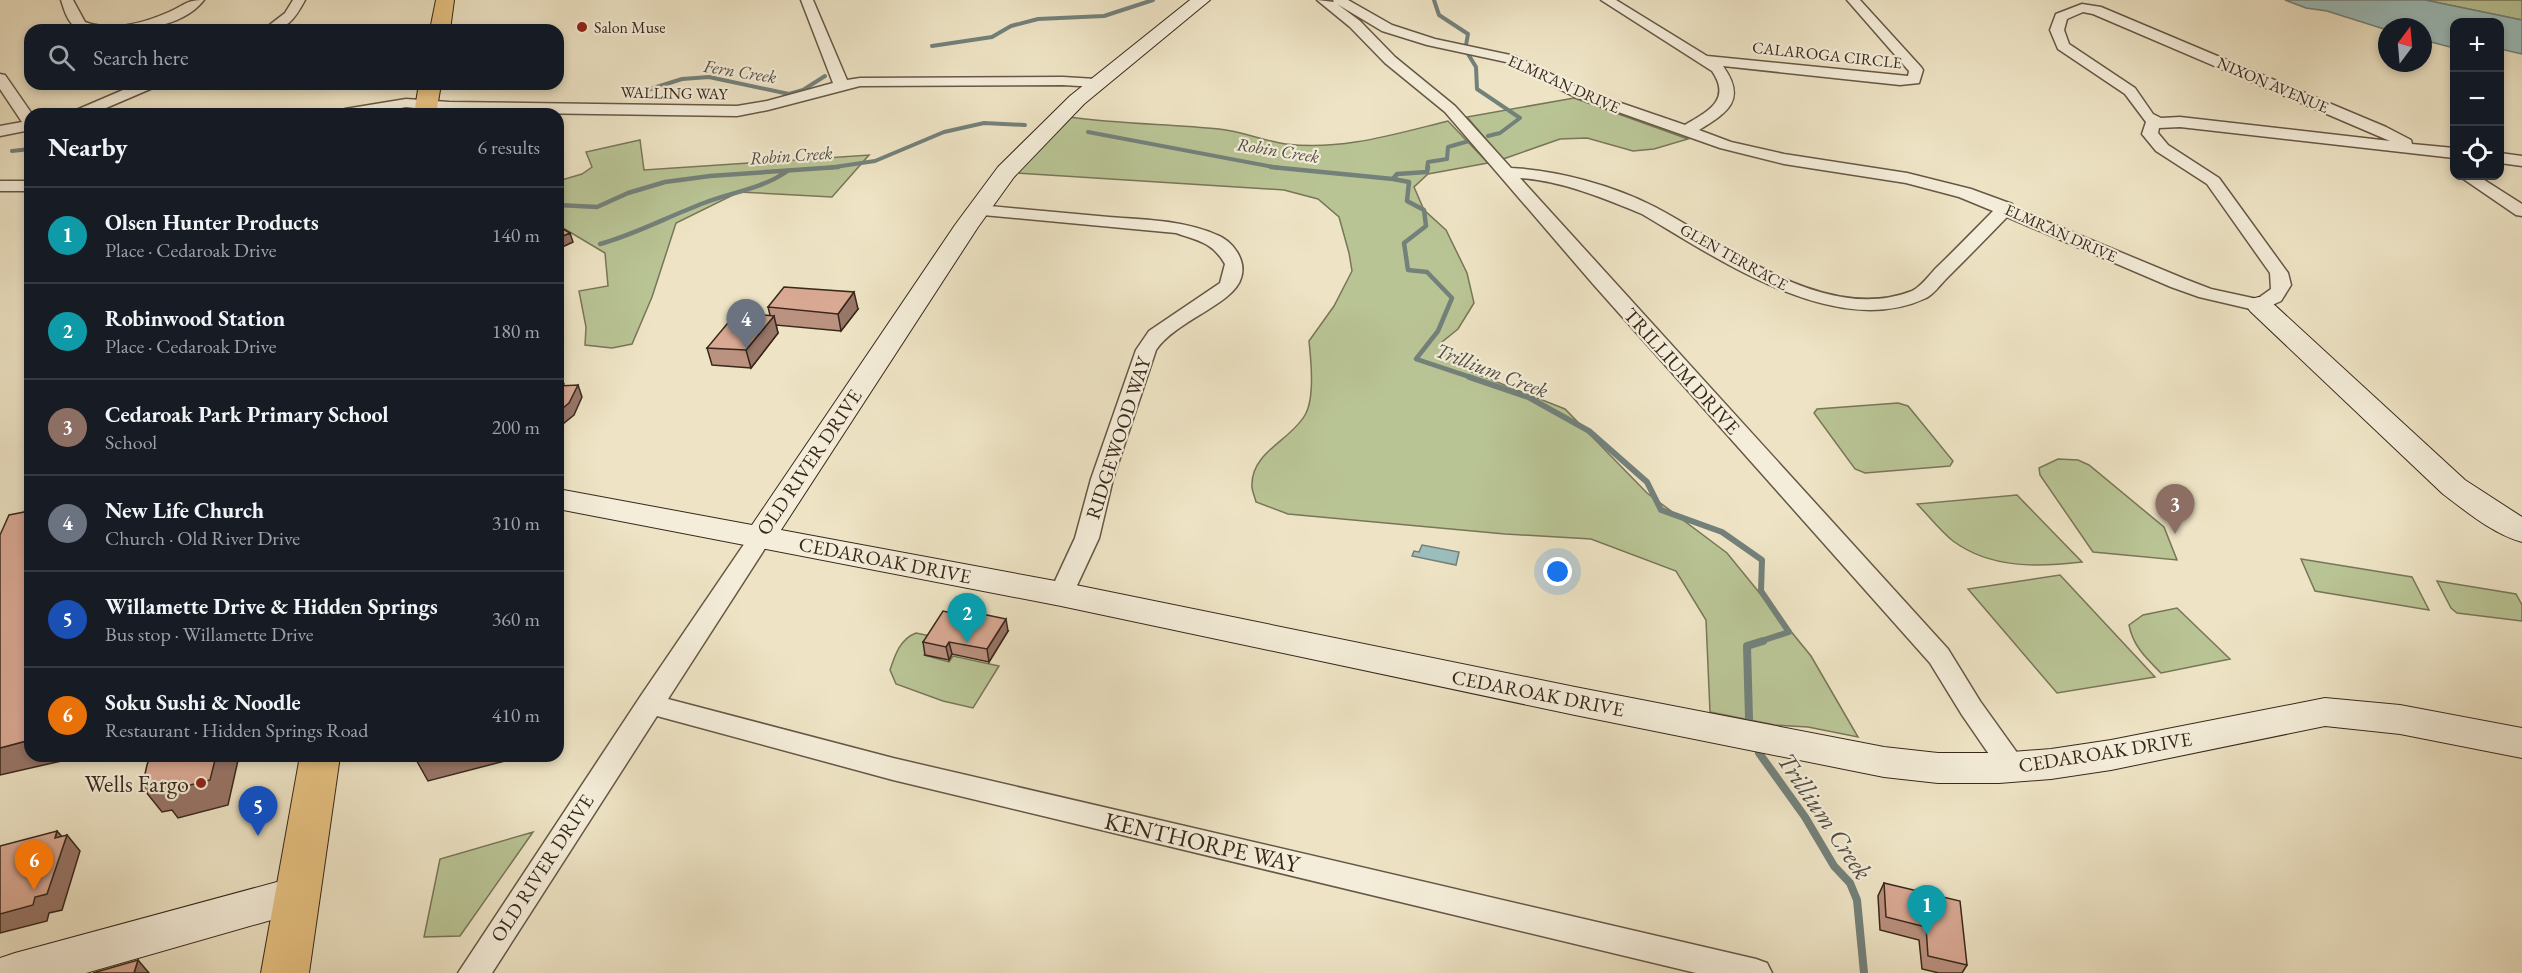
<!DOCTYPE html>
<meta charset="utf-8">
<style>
:root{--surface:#171b24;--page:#242831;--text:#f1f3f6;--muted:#9ea1a6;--line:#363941;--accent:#c59692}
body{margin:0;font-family:"EB Garamond",serif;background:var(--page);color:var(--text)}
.controls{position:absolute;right:18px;top:18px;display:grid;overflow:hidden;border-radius:12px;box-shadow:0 3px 9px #0003}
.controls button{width:54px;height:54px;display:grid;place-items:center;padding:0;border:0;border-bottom:2px solid var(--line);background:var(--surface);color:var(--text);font:30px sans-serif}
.compass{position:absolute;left:2378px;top:18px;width:54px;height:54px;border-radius:50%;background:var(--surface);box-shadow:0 3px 9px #0003;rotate:16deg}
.you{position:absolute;left:1558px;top:572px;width:21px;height:21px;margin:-15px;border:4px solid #fff;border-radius:50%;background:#1a73e8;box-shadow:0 0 0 9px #1a73e833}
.badge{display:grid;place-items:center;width:39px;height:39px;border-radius:50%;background:var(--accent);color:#fff;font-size:20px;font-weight:700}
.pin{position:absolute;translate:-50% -50px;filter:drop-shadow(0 2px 3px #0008)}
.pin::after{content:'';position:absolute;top:32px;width:21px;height:18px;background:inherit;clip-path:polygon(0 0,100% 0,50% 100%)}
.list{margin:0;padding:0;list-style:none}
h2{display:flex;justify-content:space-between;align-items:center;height:78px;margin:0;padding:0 24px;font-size:26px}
h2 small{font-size:20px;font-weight:400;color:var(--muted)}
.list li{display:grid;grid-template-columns:39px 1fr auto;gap:18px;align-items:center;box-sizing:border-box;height:96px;padding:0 24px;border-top:2px solid var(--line)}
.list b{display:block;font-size:22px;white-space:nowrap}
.list p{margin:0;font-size:20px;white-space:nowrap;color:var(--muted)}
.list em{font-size:20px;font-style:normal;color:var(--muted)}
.icon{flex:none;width:33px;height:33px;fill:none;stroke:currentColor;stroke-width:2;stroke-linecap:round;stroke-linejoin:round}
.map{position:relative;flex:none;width:2522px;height:973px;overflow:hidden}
.search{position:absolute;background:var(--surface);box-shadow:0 3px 9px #0003;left:24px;top:24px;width:540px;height:66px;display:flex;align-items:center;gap:15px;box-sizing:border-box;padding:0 21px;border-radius:18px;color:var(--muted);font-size:22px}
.panel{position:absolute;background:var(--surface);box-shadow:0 3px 9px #0003;left:24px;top:108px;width:540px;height:654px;border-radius:18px}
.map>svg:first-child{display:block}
</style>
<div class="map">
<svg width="2522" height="973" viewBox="0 0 2522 973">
<rect width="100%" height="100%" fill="#eee4c5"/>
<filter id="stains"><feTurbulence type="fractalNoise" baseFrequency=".00333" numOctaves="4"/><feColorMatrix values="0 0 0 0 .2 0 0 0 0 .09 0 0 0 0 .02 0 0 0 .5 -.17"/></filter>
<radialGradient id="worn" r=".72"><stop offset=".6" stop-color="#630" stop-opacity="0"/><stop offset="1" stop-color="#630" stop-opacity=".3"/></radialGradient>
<path fill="#b9c495" stroke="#787658" stroke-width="1.5" d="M2425,0h97v20z
M1574,98l114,41 -34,10 -21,2 -46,-13 -27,1 -57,20 -36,-42z
M1069,117c50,7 100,7 150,12 23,2 44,12 67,15 55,7 109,-10 162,-23l40,42 -60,11 -14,13 10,23 22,20 21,43 7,30 -16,26 -16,13 30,30 93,37 82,84 80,60 84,103 47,81 -50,-10 -33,-2 -65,-13 -4,-92 -30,-49 -85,-32 -86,-5 -217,-20 -32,-12c-1,-5 -5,-13 -4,-18 0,-32 39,-44 53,-69 10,-17 6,-55 4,-74l25,-35 18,-35 -3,-18 -10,-36 -21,-18 -34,-9 -268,-17z
M640,140l4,30 225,-15 -37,42 -93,-5 -63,31 -24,74 -20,47 -20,4 -27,-3 1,-18 -7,-36 29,-5 -3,-33 -47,-28v-44l24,-7 10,-7 -6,-15z
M1898,403l10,3 45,55 -3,5 -85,7 -10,-4 -41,-56 3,-4z
M2058,459l20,1 11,5 75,62 13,33 -84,-8 -53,-77 -1,-7z
M2017,495l65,67c-44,5 -91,7 -129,-21 -13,-10 -24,-25 -36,-37z
M2301,559l111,18 17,33 -114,-19z
M2060,575l95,102 -98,16 -89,-104z
M2437,581l79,13 6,11v16l-65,-8 -6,-5z
M2177,608l53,51 -69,14c-15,-15 -28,-27 -32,-48l14,-10z
M916,633l19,4 -11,18 25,7 4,-6 46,10 -26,42 -30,-7 -47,-17 -6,-14c5,-15 10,-31 26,-37z
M533,832l-73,104 -36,1 16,-78z"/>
<path fill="#9bbdbb" stroke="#73817b" stroke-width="1.5" d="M2285,0h140l97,20v34l-22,-5v-27h-46v26l-31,-8v-13h-36v3l-60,-19 -21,-3z
M1422,545l37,7 -3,13 -44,-9 2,-5 5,1z"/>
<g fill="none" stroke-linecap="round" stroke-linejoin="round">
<path stroke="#73817b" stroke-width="4" d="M1434,0l5,15 29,19 -2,11
M932,46l60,-9 19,-11 27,-7 66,-3 49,-16
M1468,54l8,13 1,22 43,29 -20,15 -12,3
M647,90l35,-11 27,-2 80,17 14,-4 22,-14
M1088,132l191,36
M12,151l18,-2
M828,168l47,-7 69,-29 40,-9 41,2
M1427,168l1,-6 19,-3 1,-12 21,-6"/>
<path stroke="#73817b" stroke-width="4.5" d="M1271,167l122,12
M1428,167l-1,5 -30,2 -4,5 16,3 -2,19 17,9 2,16 -22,17 4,27 19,2 25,26 -14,33 -22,28 57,19
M558,205l39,2 31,-14 37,-11 45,-6 128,-9
M600,244c36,-10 69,-28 104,-41 28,-11 57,-14 82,-31"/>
<path stroke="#73817b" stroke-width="6" d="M1469,377l59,20 61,34 58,51 14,28 61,22 40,28 -1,31 28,41 -31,10"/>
<path stroke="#73817b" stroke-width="8" d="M1749,719l-2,-73 16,-5
M1759,753l46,64 29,49 16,17 7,17 7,73"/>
<g stroke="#665746" stroke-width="3">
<path id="street" d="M61,0h12l12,22c26,10 59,1 84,-10 16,-7 17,-12 35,-12 -27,34 -84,30 -123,30 -13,-5 -16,-18 -20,-30z
M293,0h12c-11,20 -17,30 -42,30l22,-17z
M801,0h12l34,80 13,-2 203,-1 33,2 7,4 -7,4 -33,-2 -203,1 -92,24 -31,6 -288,-4 -43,-5 -36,7h-33l8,-5 61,-10 43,3 288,4 30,-5 66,-18z
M1317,0l17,2 -1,-2h15l44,25 43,14 80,17 68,34 102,35c23,-14 47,-25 27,-54l-111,-71h15l91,56 201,20 1,-5 -62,-71h13l61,67 2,3 -4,13 -19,2 -177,-19c24,34 5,46 -24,64l32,12 53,12 123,19 64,16 41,15 2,4 171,71 26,10 46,10 14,-10 -1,-16 -63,-89 -51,-33 -14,-17 4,-12 -21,-28 -67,-45 -8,-19 6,-16 26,-10 19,3 285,120 25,13 1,4 42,4v10l-274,-31 -21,1 -1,5 10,12 51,33 69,95 3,12 -10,16 -22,10 -60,-14 -28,-10 -164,-70c-20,21 -41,42 -61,62 -6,6 -13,16 -20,19 -90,43 -209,-40 -284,-84 -39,-16 -80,-33 -122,-36l428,471 32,52 48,67 -4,8 -10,3 -10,-3 -42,-61 -32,-52 -337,-379 -148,-172 -60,-49 -35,-36zM1337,4l45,27 45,14 79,17 67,34 147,52 64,16 122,19 53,14 34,14c-19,19 -38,39 -58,58 -6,7 -15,18 -23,22 -87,34 -184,-46 -257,-84 -40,-21 -98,-37 -144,-39l-56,-62 -60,-49 -35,-36zM2083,12l10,2 297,127 -210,-24 -19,1 -8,-4 -18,-26 -66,-44 -5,-14 3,-11z
M0,74l5,1 27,39h-2v16l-30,6v-10l22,-4 -22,-33z
M137,84h20l-2,3 -63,27h-21l3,-3z
M2500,153l22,3v10l-22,-3z
M2459,176h19l44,28v12l-6,-1z
M0,181h30v10h-30z
M978,205c44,4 88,8 131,12 37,3 74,3 108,18 16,6 30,26 24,43 -7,26 -66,43 -85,72l-43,129 -14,59 -26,56 -3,6 -9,2 -9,-2 -3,-6 26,-56 16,-59 45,-129 13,-19 71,-48 5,-19c-13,-22 -26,-23 -49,-31l-204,-19 -3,-4 3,-4z
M761,528l8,3 4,5 -105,163 225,59 863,201 11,4 5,10h-76l-803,-193 -236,-64 -165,257h-34l182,-276 113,-166z"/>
</g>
<g stroke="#38281b" stroke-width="2">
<path id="secondary" d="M1190,0h20l-126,104 -70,73 -36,50 -197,303 280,52 514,105 309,60 54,6h61l52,-4 60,-9 214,-42 75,7 122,23v30l-122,-24 -75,-8 -214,44 -60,9 -52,4h-61l-54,-6 -309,-62 -514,-109 -503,-97v-20l194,36 203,-300 43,-58 72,-71z
M2259,297l9,2 197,181 57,37v25c-29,-8 -55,-30 -79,-48l-193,-183 -4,-6 4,-6z
M299,876l15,5 6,13 -6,13 -15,5 -213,61h-86v-15l15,-5z"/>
</g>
<g stroke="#38281b" stroke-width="2">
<path id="primary" d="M436,0h18l-4,30h-20z
M419,84h22l-5,30h-22z
M300,756h40l-31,217h-48z"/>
</g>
<use href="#street" fill="#f4edd9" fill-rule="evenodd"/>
<use href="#secondary" fill="#f4edd9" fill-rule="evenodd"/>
<use href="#primary" fill="#e7c282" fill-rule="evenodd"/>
</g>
<path fill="#bb917f" stroke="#38281b" stroke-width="1.5" d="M768,307l90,2 -17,22 -65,-6 2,8 -27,35 -39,-3 -5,-17 63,-33z
M1008,631l-19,31 -37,-8 -3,6 -24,-5 -2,-13z
M1884,883l83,82 -5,8h-23l-17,-4 -3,-29 -39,-10 -2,-34z"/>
<path fill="#987668" stroke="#38281b" stroke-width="1.5" d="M570,233l3,9 -15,7v-11z
M854,292l4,17 -17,22 -3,-17z
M774,316l4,17 -27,35 -5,-18z
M559,372l5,12 -6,5v-16z
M578,385l4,12 -8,18 -16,13v-16z
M1006,619l2,12 -19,31 -2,-13z
M949,642l3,12 -3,6 -3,-13z
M30,740v16h41l-1,3 -70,16v-27z
M216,756h23l-11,49 -50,13 -6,-8 -10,2 -20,-25z
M414,756h110l-96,25z
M57,831l8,9 2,-5 13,16 -18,59 -13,3 -2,8 -47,12v-19l55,-76z
M138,960l11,13h-15z"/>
<path fill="#d9a994" stroke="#38281b" stroke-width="1.5" d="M558,226l12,7 -12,5z
M784,287l70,5 -16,22 -70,-7z
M737,312l37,4 -28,34 -39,-2z
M578,385l-9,18 -11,9v-26z
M30,498v242l-30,8v-213l9,-20 15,-3z
M963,610l43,9 -19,30 -38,-7 -3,5 -23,-5 20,-31 17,4z
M150,756h66l-6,24 -51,13 3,-10 -20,4 5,-22z
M57,831l-2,7 12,-3 -20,59 -12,3 -2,8 -33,9v-68z
M1884,883l76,18 7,64 -39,-9 -2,-29 -40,-10z
M138,960l-4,13h-41z"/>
<g fill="#8f2418" stroke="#f4edd9" stroke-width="2">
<circle cx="582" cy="27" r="6"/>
<circle cx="201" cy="783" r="6"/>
</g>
<g text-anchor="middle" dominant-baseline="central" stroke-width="4.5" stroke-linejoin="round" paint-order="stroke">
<g font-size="16" fill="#38281b" stroke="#f4edd9" text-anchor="start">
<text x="594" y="27">Salon Muse</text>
</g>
<g font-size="16" fill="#38281b" stroke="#f4edd9">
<text transform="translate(1827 55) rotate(6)">CALAROGA CIRCLE</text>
<text transform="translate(1564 84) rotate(24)">ELMRAN DRIVE</text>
<text transform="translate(2273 85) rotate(23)">NIXON AVENUE</text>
<text transform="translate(674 93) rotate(1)">WALLING WAY</text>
<text transform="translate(2061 233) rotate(24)">ELMRAN DRIVE</text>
<text transform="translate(1734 257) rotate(29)">GLEN TERRACE</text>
</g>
<g font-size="18" font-style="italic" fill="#514d43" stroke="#f4edd9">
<text transform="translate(740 71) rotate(9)">Fern Creek</text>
<text transform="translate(1278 150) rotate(9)">Robin Creek</text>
<text transform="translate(791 155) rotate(-4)">Robin Creek</text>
</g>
<g font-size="20" fill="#38281b" stroke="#f4edd9">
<text transform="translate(1682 371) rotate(48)">TRILLIUM DRIVE</text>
<text transform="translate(1118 438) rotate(-72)">RIDGEWOOD WAY</text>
<text transform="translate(809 462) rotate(-56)">OLD RIVER DRIVE</text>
<text transform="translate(885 560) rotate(11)">CEDAROAK DRIVE</text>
<text transform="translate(1538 693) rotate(11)">CEDAROAK DRIVE</text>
<text transform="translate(2105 752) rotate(-9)">CEDAROAK DRIVE</text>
<text transform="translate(542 868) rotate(-57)">OLD RIVER DRIVE</text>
</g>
<g font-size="21" font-style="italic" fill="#514d43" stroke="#f4edd9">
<text transform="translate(1492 370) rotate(21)">Trillium Creek</text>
</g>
<g font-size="24" fill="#38281b" stroke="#f4edd9" text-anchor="end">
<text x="189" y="783">Wells Fargo</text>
</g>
<g font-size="24" fill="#38281b" stroke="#f4edd9">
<text transform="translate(1202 842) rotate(13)">KENTHORPE WAY</text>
</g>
<g font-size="26" font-style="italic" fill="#514d43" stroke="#f4edd9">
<text transform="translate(1825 816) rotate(56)">Trillium Creek</text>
</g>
</g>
<rect width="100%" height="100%" filter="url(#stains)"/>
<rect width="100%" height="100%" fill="url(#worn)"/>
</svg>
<div class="controls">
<button>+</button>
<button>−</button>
<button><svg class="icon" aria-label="locate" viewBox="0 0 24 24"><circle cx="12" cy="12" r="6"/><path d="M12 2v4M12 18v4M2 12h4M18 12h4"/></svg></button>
</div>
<svg class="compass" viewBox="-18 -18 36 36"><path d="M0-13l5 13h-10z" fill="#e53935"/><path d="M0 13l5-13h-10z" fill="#9ea1a6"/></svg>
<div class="you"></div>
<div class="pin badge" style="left:1927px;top:935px;background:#0f9aa8">1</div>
<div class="pin badge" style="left:967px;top:643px;background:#0f9aa8">2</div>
<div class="pin badge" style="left:2175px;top:534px;background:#8d6e63">3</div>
<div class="pin badge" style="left:746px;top:349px;background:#6b7280">4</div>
<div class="pin badge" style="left:258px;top:836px;background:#1a4fb4">5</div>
<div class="pin badge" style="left:34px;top:890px;background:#e8710a">6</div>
<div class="search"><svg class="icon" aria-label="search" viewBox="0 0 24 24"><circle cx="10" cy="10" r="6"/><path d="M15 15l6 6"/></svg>Search here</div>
<section class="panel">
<h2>Nearby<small>6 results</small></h2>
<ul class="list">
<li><span class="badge" style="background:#0f9aa8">1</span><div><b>Olsen Hunter Products</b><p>Place · Cedaroak Drive</p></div><em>140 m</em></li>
<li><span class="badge" style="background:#0f9aa8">2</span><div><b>Robinwood Station</b><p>Place · Cedaroak Drive</p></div><em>180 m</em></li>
<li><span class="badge" style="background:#8d6e63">3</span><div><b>Cedaroak Park Primary School</b><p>School</p></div><em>200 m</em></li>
<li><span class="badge" style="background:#6b7280">4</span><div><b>New Life Church</b><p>Church · Old River Drive</p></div><em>310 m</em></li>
<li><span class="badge" style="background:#1a4fb4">5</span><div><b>Willamette Drive &amp; Hidden Springs</b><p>Bus stop · Willamette Drive</p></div><em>360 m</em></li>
<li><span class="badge" style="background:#e8710a">6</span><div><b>Soku Sushi &amp; Noodle</b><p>Restaurant · Hidden Springs Road</p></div><em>410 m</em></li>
</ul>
</section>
</div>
